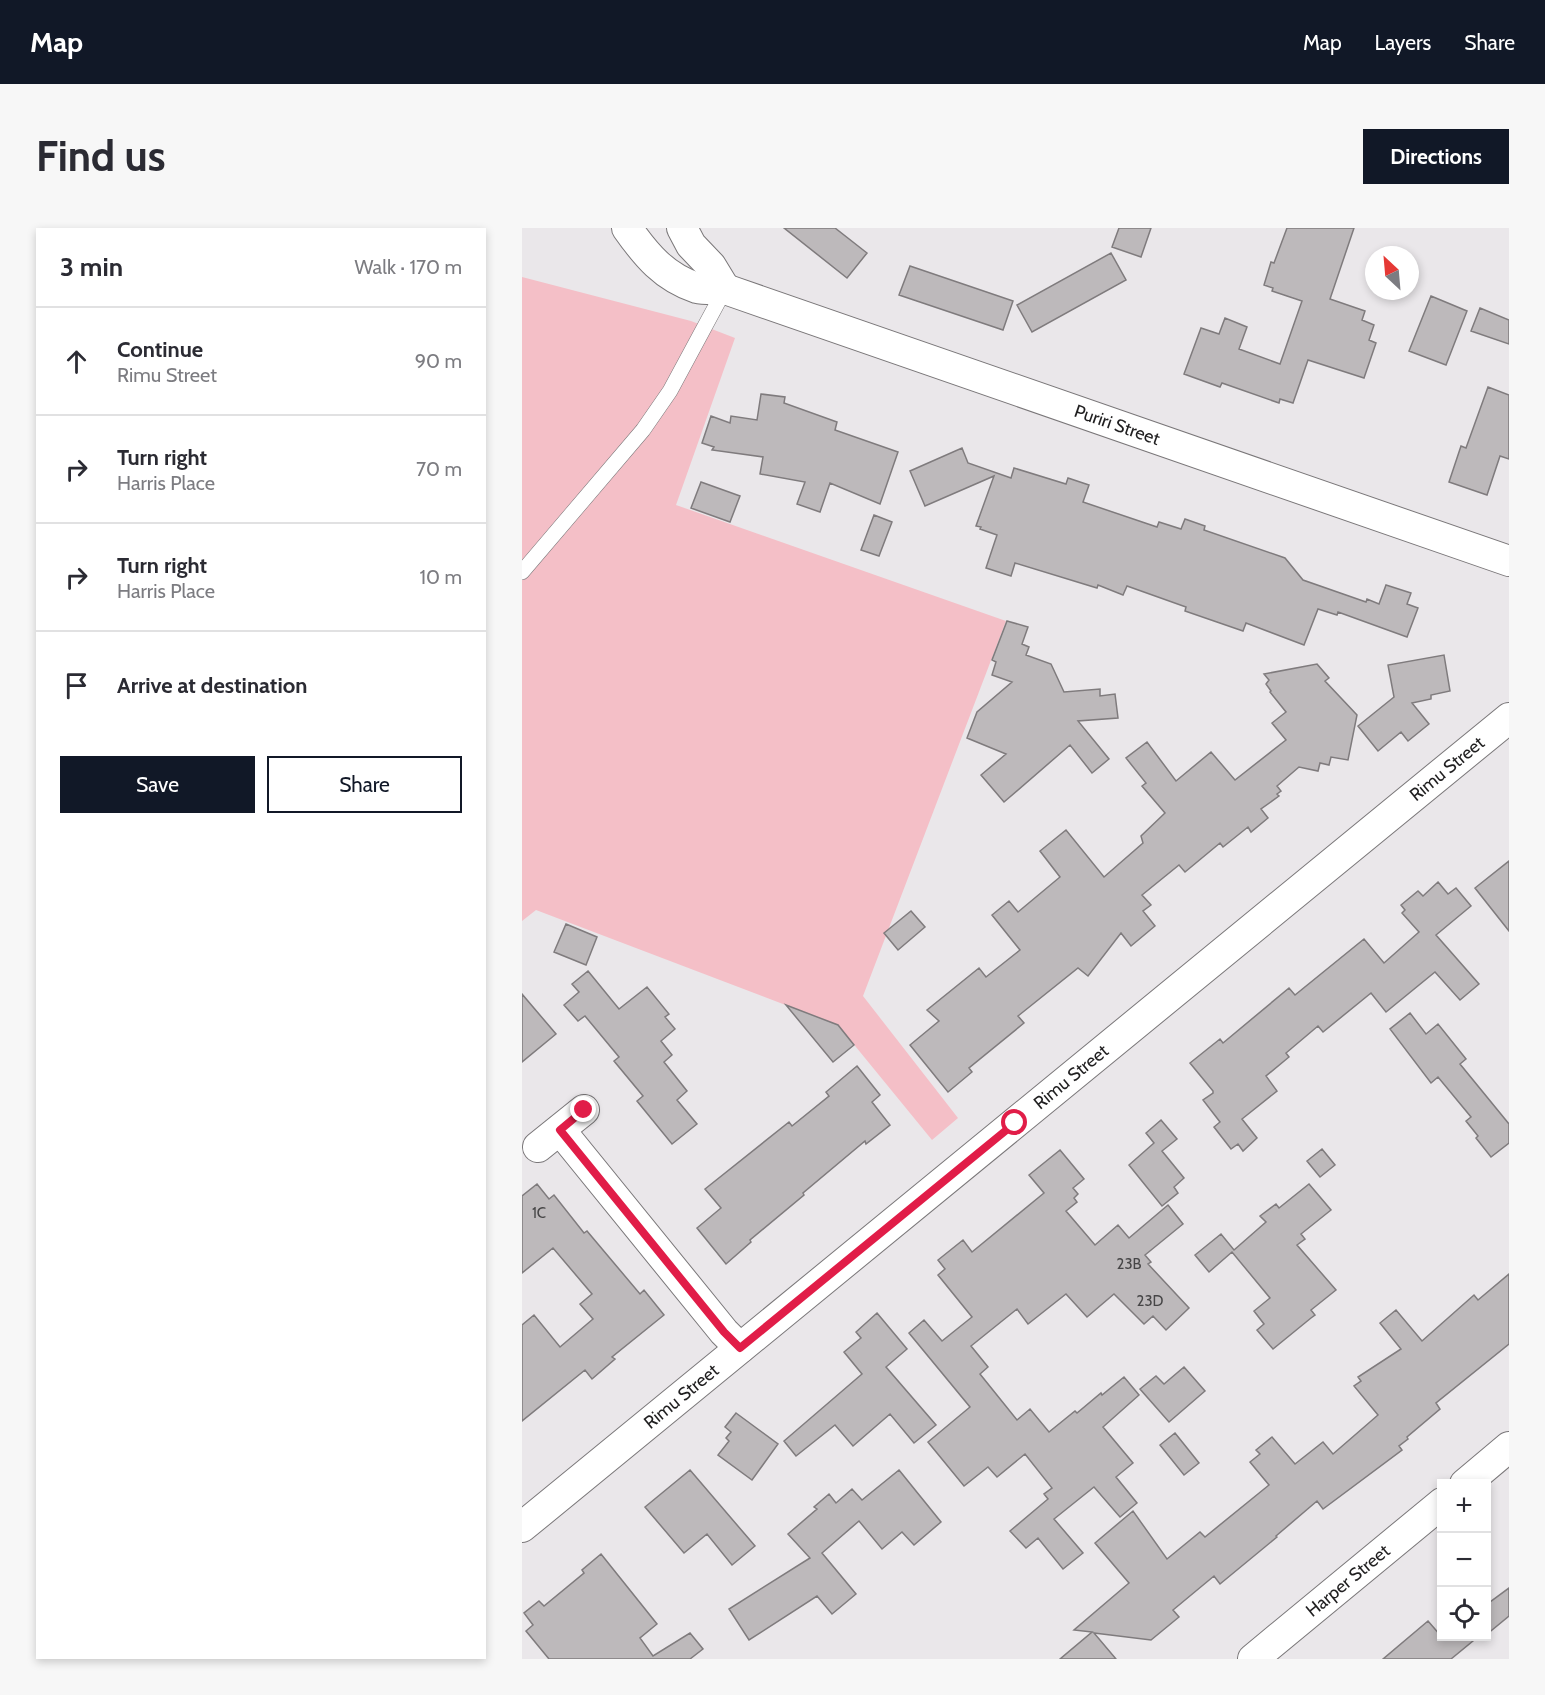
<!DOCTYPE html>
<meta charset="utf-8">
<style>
:root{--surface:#fff;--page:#f7f7f7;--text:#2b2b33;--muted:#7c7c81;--line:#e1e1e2;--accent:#111827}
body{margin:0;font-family:Cabin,sans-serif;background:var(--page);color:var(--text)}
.controls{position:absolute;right:18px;bottom:18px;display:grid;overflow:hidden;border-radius:0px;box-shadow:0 3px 9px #0003}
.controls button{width:54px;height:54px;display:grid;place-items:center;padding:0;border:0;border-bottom:2px solid var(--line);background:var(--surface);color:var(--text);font:30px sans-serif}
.compass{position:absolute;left:843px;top:18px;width:54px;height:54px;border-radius:50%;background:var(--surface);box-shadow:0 3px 9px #0003;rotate:334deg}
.stop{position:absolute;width:18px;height:18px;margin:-14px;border:4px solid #e11d48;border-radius:50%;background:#fff}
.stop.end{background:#e11d48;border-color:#fff;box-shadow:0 2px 6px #0008}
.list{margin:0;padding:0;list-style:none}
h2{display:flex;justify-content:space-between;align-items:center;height:78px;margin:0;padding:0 24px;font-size:26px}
h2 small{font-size:20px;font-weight:400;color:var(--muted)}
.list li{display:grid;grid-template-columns:39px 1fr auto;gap:18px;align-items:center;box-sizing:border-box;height:108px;padding:0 24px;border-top:2px solid var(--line)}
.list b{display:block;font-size:22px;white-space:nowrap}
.list p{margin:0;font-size:20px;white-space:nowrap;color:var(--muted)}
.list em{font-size:20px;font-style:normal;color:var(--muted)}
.actions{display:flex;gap:12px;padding:18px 24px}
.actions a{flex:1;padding:14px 0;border:2px solid var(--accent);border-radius:0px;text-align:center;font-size:21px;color:var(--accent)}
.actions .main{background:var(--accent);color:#fff}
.icon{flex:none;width:33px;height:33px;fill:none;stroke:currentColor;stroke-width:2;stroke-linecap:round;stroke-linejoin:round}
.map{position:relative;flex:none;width:987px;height:1431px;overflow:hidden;border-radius:0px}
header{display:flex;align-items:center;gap:36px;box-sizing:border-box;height:84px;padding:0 30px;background:var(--accent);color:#fff}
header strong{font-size:28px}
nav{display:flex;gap:33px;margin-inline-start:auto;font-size:21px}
.intro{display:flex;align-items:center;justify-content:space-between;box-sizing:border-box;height:144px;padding:0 36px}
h1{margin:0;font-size:42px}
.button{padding:15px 27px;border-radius:0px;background:var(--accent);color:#fff;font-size:21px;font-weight:700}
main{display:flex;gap:36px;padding:0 36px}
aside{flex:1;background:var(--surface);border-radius:0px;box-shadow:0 3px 9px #0003}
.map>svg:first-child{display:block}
</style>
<header>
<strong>Map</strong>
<nav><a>Map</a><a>Layers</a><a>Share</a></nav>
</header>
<div class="intro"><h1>Find us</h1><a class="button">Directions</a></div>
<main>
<aside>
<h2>3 min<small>Walk · 170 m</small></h2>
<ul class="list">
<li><svg class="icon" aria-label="ahead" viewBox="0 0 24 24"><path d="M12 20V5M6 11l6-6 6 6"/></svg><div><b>Continue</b><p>Rimu Street</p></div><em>90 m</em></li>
<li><svg class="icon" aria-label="right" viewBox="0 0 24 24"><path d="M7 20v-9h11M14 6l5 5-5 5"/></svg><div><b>Turn right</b><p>Harris Place</p></div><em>70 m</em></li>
<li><svg class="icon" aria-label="right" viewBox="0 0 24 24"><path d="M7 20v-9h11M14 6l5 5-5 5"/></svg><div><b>Turn right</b><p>Harris Place</p></div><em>10 m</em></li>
<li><svg class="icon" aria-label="arrive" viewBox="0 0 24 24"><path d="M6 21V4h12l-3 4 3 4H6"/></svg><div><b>Arrive at destination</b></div></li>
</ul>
<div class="actions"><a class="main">Save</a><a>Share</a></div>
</aside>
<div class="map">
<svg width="987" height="1431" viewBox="0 0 987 1431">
<rect width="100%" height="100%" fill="#eae7ea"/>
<path fill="#f4bfc7" d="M0,49l169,44 44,17 -59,167 330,116 -143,375 95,122 -26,22 -94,-115 -302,-115 -14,11z"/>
<path fill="#bdb9bb" stroke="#7f7b7d" stroke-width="1.5" d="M262,0h51l32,25 -20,25z
M597,0h32l-10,29 -29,-10z
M765,0h67l-24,71 35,12 -3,9 12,5 -5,15 7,3 -12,35 -56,-18 -15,43 -13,-4 -1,4 -57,-20 -2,4 -36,-13 17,-46 18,6 6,-16 22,9 -8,22 41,15 22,-63 -30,-10 1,-3 -9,-3 7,-23 3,1z
M589,25l15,27 -94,52 -15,-27z
M388,38l103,35 -10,29 -104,-35z
M909,68l36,15 -21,54 -37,-14z
M958,80l29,12v24l-38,-13z
M966,159l21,8v64l-9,-3 -13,39 -38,-13 12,-36 5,2z
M239,166l24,3 -1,6 53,19 -2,8 63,22 -18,52 -50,-21 -10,29 -23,-8 8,-22 -45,-8 3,-17 -51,-7 2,-3 -12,-4 9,-27 19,7 1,-7 26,4z
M440,220l6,15 43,15 3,-10 52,16 2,-6 21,7 -6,17 74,25 2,-5 22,7 4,-10 20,7 -1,4 81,28 18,22 63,22 1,-3 12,5 7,-19 25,8 -4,11 11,4 -11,29 -69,-25 -1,3 -19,-6 -14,36 -58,-22 -3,8 -58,-20 1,-4 -59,-21 -4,9 -25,-10 -1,3 -82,-25 -4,13 -25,-8 11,-33 -17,-6 1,-2 -5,-1 18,-50 -69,30 -15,-35z
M179,254l39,14 -10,26 -39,-14z
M352,287l18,7 -13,34 -18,-6z
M485,393l21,6 -6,17 7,3 -3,8 25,9 13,28 36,-3v7l15,-2 3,24 -40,3 31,38 -17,14 -22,-28 -66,57 -23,-27 25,-21 -39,-16 10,-26 35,-30 -20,-7 4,-13 -4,-2z
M922,427l6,36 -19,4v4l-19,4 17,21 -21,17 -7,-9 -23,19 -20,-25 36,-29 -6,-32z
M795,436l12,14 -4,3 32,34 -9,45 -17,-3 -2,8 -9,-2 -2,8 -19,-4 -22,19 4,5 -4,3 2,2 -18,13 7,9 -17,14 -3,-5 -25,20 -3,-4 -35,29 -6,-7 -37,30 9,10 -8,6 12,15 -24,20 -10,-13 -33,43 -10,-8 -60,48 6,7 -55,45 3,4 -24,20 -38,-47 29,-24 -12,-11 52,-42 7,9 34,-27 -28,-35 17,-14 9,11 42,-35 -20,-26 26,-21 38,47 39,-34 -2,-7 24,-23 -23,-27 4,-3 -20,-25 21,-16 29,39 35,-29 24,28 51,-40 -14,-17 14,-11 -16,-20 1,-1 -5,-7 3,-4 -5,-6z
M987,633v70l-34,-43z
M916,654l10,12 8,-6 15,18 -35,29 43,49 -19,16 -25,-28 -49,40 -15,-19 -48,39 -5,-6 -32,27 3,4 -23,19 11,15 -35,28 15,19 -14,13 -5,-7 -7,5 -17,-22 6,-5 -17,-22 10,-7v-2l-23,-28 30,-24 3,4 66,-55 6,7 69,-56 20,24 35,-31 -17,-19 3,-3 -4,-5 17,-14 5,5z
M389,683l14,16 -27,23 -14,-17z
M44,696l31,13 -11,28 -32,-13z
M66,743l31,38 28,-22 22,27 -4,3 10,12 -14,12 11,14 -8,7 23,29 -10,9 20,24 -25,20 -35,-43 6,-5 -29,-35 5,-4 -34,-41 -7,5 -14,-16 15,-13 -7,-8z
M0,766l34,40 -34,28z
M264,777l52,20 16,20 -21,17z
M888,785l16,21 12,-10 28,35 -6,5 49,60v19l-18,14 -15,-19 2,-2 -12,-15 5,-4 -33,-40 -7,6 -41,-54z
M335,838l23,29 -8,7 18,23 -24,19 -1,-3 -62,52 1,2 -54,45 1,2 -25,22 -29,-36 24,-20 -16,-19 84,-67 3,4 37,-30 -3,-4z
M639,892l16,19 -15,12 22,27 -10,9 4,6 -16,13 -33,-41 25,-22 -8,-10z
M800,921l13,16 -15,12 -13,-16z
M538,922l24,29 -11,9 5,6 -4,4 3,4 -11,9 29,34 23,-20 11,13 39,-33 15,19 -38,31 6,7 -3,2 41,44 -23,22 -13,-14 -9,8 -30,-30 -27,23 -21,-23 -38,30 -11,-15 -46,37 17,21 -8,7 37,46 13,-11 19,23 26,-21 2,2 24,-20 1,2 22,-18 15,18 -36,32 30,36 -17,14 21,26 -17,14 -26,-30 -40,32 29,34 -20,16 -25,-31 -12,10 -16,-17 38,-32 -4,-5 8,-6 -27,-34 -28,23 -9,-10 -24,19 -36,-44 42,-35 -61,-74 15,-13 18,21 30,-24 -34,-42 7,-6 -7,-9 25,-20 9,12 72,-59 -15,-18z
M15,956l12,15 5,-4 30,38 3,-2 53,63 4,-4 20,25 -52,42 3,2 -23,20 -7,-9 -63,51v-96l12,-10 26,32 33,-28 -13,-15 12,-10 -39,-46 -31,25v-77z
M787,956l22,26 -30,24 4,5 -8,6 39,45 -25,20 4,5 -4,3 -38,31 -16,-19 7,-6 -10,-13 16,-13 -38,-46 -23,20 -14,-17 26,-21 13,16 32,-28 -6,-6 16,-12 3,4z
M987,1046v70l-73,59 4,6 -33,28 1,2 -9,7 3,4 -79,59 -6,-8 -41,35 1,1 -57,47 -6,-8 -41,34 6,7 -28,23 -57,-7 22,26h-56l32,-27 -18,-2 55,-47 -34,-40 38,-32 34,48 33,-27 5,5 64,-52 -19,-23 10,-8 -4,-4 16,-13 23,27 28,-22 10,12 45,-39 -24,-29 7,-5 -3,-4 43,-28 -21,-26 16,-13 26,31 52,-46 4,5z
M355,1085l30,36 -21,18 50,58 -22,18 -24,-29 -37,32 -18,-21 -39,31 -12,-15 78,-67 -18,-22 17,-14 -5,-6z
M662,1139l21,24 -36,31 -29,-33 16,-13 8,8z
M214,1185l42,31 -26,36 -34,-25 11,-14 -3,-3 5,-6 -6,-5z
M653,1205l24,30 -15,12 -24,-30z
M168,1242l65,76 -23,19 -25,-31 -23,19 -39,-46z
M377,1242l42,52 -27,23 -12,-13 -20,17 -23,-28 -37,32 34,41 -24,20 -15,-18 -68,44 -20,-31 81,-51 -22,-24 29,-25 -3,-2 15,-13 7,9 16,-14 10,11z
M79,1326l56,70 -17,14 13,18 37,-23 13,16 -13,10h-141l-23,-28 7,-6 -9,-12 15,-12 5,5 40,-33 -2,-3z
M987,1360v28l-23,19v-30z
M906,1393l13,15h38l-28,23h-68z"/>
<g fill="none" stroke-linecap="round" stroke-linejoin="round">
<g stroke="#7a7779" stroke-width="16">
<path id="lane" d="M0,344l121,-142 27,-39 55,-102"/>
</g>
<g stroke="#7a7779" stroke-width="32">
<g id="street">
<path id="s1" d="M105,0c19,27 37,49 70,60 8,2 19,1 28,1l784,272"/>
<path d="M160,0l9,17 20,21 14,23"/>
<path d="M38,902l164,202 16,16"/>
<path d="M16,919l46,-37"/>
<path d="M943,1256l44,-37"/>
<path id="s2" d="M0,1299l987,-809"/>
<path id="s3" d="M731,1431l189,-156"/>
</g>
</g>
<use href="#lane" stroke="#fff" stroke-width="15"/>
<use href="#street" stroke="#fff" stroke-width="30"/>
</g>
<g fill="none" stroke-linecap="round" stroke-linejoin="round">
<path stroke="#e11d48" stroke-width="8" d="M62,882l-24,20 164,202 16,16 275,-225"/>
</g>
<g text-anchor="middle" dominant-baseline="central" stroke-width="6" stroke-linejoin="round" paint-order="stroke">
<g font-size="15" fill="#474647">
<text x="17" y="985">1C</text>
<text x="607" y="1036">23B</text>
<text x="628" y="1073">23D</text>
</g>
<g font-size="18" fill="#201f20" stroke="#fff">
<text stroke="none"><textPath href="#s1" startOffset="537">Puriri Street</textPath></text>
<text stroke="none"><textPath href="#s2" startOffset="1196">Rimu Street</textPath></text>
<text stroke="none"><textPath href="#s2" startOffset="710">Rimu Street</textPath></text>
<text stroke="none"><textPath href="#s2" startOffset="206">Rimu Street</textPath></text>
<text stroke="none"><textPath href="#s3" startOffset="123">Harper Street</textPath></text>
</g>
</g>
</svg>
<div class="controls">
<button>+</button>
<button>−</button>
<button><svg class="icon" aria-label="locate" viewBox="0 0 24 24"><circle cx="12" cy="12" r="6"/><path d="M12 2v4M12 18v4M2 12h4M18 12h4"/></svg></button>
</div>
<svg class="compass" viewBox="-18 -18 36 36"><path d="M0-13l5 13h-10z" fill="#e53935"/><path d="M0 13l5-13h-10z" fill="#7c7c81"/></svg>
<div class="stop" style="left:493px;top:895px"></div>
<div class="stop end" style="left:62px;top:882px"></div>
</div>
</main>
